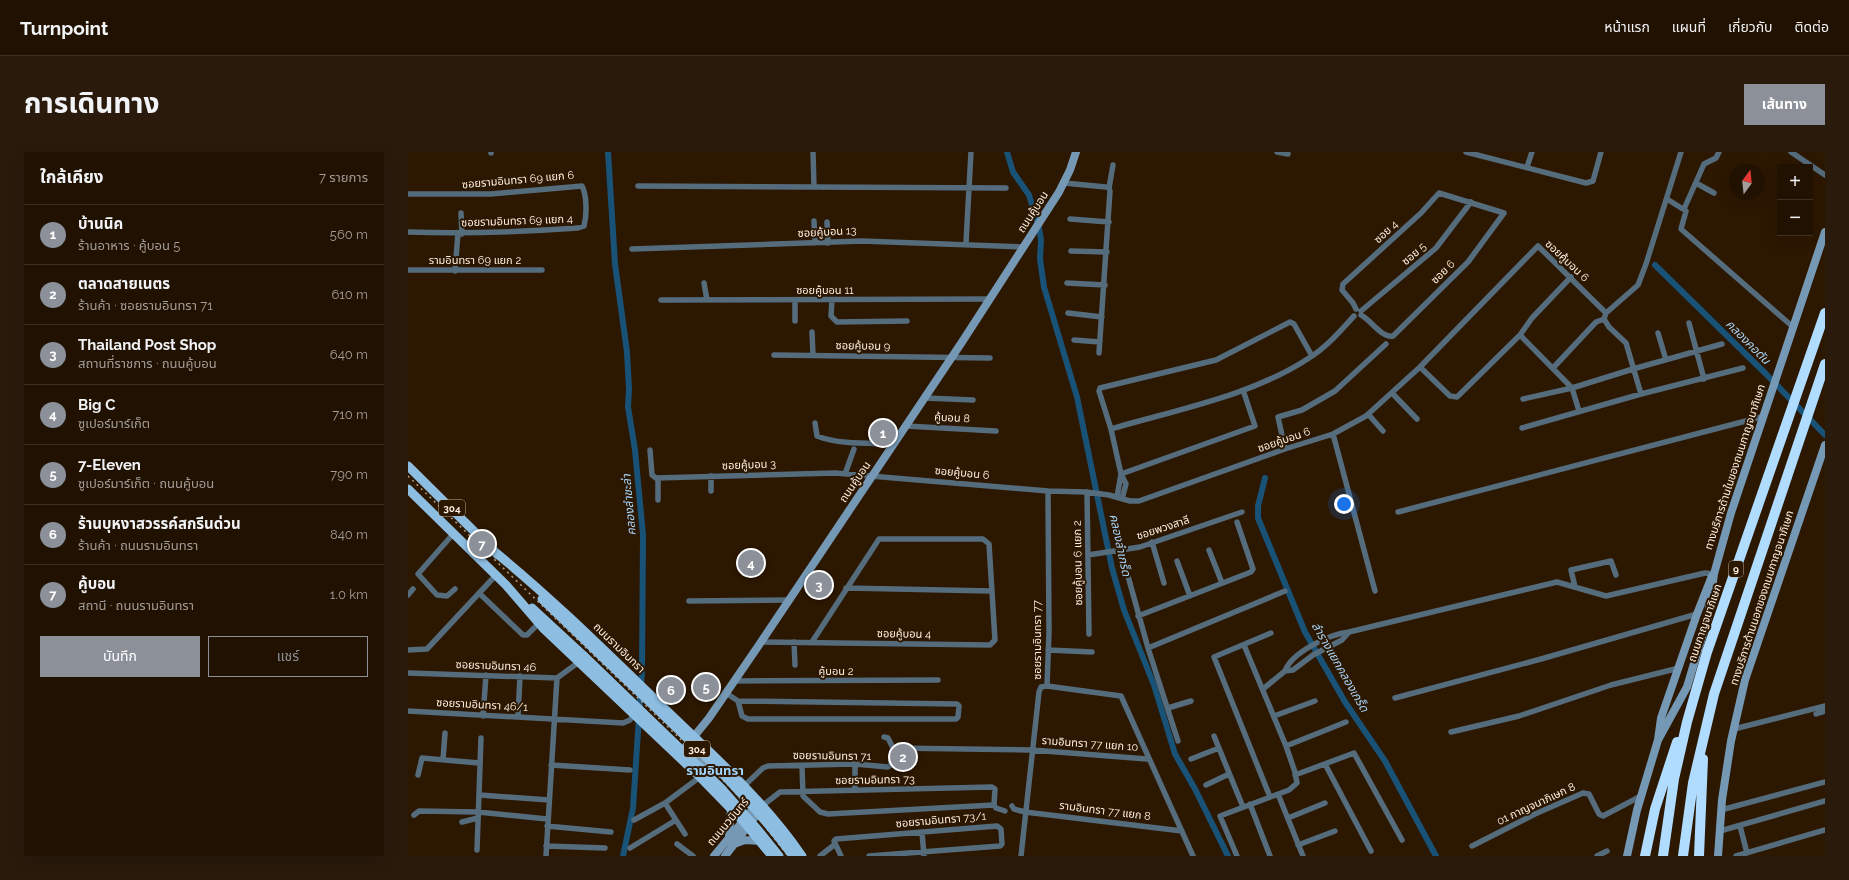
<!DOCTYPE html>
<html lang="th">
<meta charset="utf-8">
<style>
:root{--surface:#211101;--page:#291a0b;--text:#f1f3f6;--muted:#a29d99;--line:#3e3123;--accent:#8c9099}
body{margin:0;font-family:Raleway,"Noto Sans Thai",sans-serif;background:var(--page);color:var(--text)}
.controls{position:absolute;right:12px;top:12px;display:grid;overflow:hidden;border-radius:0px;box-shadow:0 4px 16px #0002}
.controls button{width:36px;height:36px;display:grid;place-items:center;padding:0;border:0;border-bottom:1px solid var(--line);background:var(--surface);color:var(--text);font:20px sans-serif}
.compass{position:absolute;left:1321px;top:12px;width:36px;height:36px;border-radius:50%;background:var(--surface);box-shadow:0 4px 16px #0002;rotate:15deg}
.you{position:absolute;left:936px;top:352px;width:14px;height:14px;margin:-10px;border:3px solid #fff;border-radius:50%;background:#1a73e8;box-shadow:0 0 0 6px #1a73e833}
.badge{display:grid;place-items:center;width:26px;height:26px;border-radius:50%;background:var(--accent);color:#fff;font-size:13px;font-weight:700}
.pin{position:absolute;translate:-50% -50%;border:2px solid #fff;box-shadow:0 1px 4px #0006}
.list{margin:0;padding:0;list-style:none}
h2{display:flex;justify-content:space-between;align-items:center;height:52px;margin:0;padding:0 16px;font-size:17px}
h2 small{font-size:13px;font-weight:400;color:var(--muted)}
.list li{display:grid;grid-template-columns:26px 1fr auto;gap:12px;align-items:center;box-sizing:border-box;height:60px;padding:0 16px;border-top:1px solid var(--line)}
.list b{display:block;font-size:15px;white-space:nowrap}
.list p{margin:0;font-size:13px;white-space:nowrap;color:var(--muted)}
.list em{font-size:13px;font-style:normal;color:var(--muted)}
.actions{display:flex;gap:8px;padding:12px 16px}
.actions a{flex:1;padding:9px 0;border:1px solid var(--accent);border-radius:0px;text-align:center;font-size:14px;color:var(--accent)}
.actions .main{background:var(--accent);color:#fff}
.map{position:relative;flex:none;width:1417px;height:704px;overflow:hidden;border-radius:0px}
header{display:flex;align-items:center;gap:24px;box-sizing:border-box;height:56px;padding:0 20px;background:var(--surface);border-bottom:1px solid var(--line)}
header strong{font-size:19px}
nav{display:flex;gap:22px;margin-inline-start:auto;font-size:14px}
.intro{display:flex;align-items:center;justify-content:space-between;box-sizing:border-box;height:96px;padding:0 24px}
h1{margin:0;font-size:28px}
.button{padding:10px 18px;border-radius:0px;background:var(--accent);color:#fff;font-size:14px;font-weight:700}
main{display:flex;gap:24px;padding:0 24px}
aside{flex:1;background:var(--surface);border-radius:0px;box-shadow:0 4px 16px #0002}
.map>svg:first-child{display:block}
</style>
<header>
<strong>Turnpoint</strong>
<nav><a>หน้าแรก</a><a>แผนที่</a><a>เกี่ยวกับ</a><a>ติดต่อ</a></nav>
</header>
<div class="intro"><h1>การเดินทาง</h1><a class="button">เส้นทาง</a></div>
<main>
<aside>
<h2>ใกล้เคียง<small>7 รายการ</small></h2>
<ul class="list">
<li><span class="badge">1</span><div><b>บ้านนิค</b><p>ร้านอาหาร · คู้บอน 5</p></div><em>560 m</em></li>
<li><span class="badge">2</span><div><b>ตลาดสายเนตร</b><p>ร้านค้า · ซอยรามอินทรา 71</p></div><em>610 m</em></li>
<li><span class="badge">3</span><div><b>Thailand Post Shop</b><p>สถานที่ราชการ · ถนนคู้บอน</p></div><em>640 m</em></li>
<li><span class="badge">4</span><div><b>Big C</b><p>ซูเปอร์มาร์เก็ต</p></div><em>710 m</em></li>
<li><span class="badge">5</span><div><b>7-Eleven</b><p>ซูเปอร์มาร์เก็ต · ถนนคู้บอน</p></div><em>790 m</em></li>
<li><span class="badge">6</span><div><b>ร้านบุหงาสวรรค์สกรีนด่วน</b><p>ร้านค้า · ถนนรามอินทรา</p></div><em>840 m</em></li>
<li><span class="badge">7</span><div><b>คู้บอน</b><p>สถานี · ถนนรามอินทรา</p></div><em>1.0 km</em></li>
</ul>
<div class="actions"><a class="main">บันทึก</a><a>แชร์</a></div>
</aside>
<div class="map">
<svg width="1417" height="704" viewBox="0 0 1417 704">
<rect width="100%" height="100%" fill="#2c1701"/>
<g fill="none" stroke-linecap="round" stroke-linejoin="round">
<path stroke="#195277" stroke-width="6" d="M200,0l7,112 12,88 2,37 -1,18 7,43 8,85 -1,136 -9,137 -10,48
M599,0l6,20 16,23 10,33 2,12 -1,19 4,28 33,110 35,171 12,42 30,75 21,69 20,35 33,67
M1247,113l111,109 59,61
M857,326l-7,28v12l47,114 40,70 40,59 51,95"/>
<path stroke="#556c7d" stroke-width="5.5" d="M83,0v1
M405,0l1,35
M869,0l11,2
M1058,0l120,31 7,-2 8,-29
M1383,0l34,23
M1119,15l5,-15
M656,31l42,4 3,1 1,3 -11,162
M1288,31l18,10
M230,34l368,2
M701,36l4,-23
M0,42h83l91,-8c5,10 5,29 2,40l-6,2c-57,4 -113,6 -170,4
M1259,47l19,12 -5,18 112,98
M1276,57l20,-45 12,-6 3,-6
M53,61l1,21
M662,67l39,3
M406,69l1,22
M419,70l1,21
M558,91l5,-91
M224,97l230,-8 161,6
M663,99l36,1
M0,118h134
M47,119l3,-38
M296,131l3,17
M659,131l38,2
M253,148l328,-1
M387,148v21
M424,148l-1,16 6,6 70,-1
M948,157l-3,-6 -11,-13 1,-6 78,-71 18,-20 65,20 -36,49 -75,74c-12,2 -22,-16 -32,-21
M953,159l75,-63 35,-46
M660,161l34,4
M1281,171l15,56
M404,180l1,23
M1250,181l8,27
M1112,183l52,53 7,23
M666,188l26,2
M366,203l216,3
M1012,215l30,29 7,1 63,-62 12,-17 39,-41
M1145,216l43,-46 8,-3
M984,241l25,26
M1233,242l-15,-51 -17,-16 -5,-8 2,-6 32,-28 8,-21 35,-112
M517,246l48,2
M1115,247l49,-11 61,-19 89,-25
M960,262l15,17
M407,271l2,13c23,9 52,7 77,8
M498,274l90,5
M1114,276l119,-34 102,-26
M703,277c64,-19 143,-34 198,-71 18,-11 31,-27 45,-42
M925,282l42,157
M877,297l-7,-32 24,-7 33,-19 51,-47
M242,298l2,25 4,3 179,-5 213,18 38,1 23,3 21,6h9l146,-52 48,-15 33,-18 54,-49 118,-121 68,67
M437,322l9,-25
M713,322l134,-48 -12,-36
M303,324v15
M250,326v22
M679,340l2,142
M709,345l4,-23
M714,347l4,-15 -5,-10 -10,-45 -12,-38 1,-3 116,-28 74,-38 4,2 18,32
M990,360l363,-95
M46,381l-36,41 19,21 10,1 8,-7
M744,390l12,41
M801,398l13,33
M713,399l27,97 137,-57
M680,403l52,-8 102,-35
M769,409l13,35
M1167,435l-4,-17 40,-9 5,14
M438,436l146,3
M71,441l44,42h4l12,-12
M0,443l5,-6
M281,449l100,-1
M730,464l113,-44 2,-3 -16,-47
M941,480l208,-50 49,14 99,-23 9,1
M941,480l-7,8 -29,15 -20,15 -8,1c7,-19 45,-37 64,-39z
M353,490l229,3 5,-5 -6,-96 -6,-5h-104l-67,103
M386,490l1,23
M740,496l30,93
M0,498l19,-1 69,-74
M640,498l44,2
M0,521l149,5 22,-16
M326,529l204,-1
M639,534l74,10 72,160
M855,537l22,-18
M318,541l12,8 219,3 2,2 -1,11 -2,2h-208l-6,-3 -4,-15
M987,546l146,-39 156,-45
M760,556l23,-7
M0,559l215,12 7,-3 5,-7
M1408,562l9,-3
M75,564l3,-41
M110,564l2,-40
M866,564l41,-15
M1326,577l91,-23
M1043,580l68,-16 92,-31 68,-17
M806,584l29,71
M476,585l4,1 5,10
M878,594l60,-24
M783,607l28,-11
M35,608l2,-27
M447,612v26
M917,612l46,87
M143,613l79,5
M394,613l1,31 17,16 8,2 166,-9 2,3 9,3
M10,623l4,-17 57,5
M887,623l59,-22 48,87
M798,633l23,-11
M336,634l19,-18 5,-2 87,-2 33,3 3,-2 1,-14 2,-3 138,2 115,9
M870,642l25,62
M72,643l69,5
M862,645l-56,-140 57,-24
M257,651l20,31
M842,652l20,52
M354,654l18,-14 212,-5 3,2 -1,16
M604,654l2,3 11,3 157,19
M1313,658l104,-28
M6,663l5,-4 59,1 69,7
M880,666l37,-15
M226,668l31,-17 35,-26
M54,670l16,-4
M139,674l64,6
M1332,674l7,27
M1312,679l105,-30
M514,680l2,24
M269,692l16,12
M890,693l37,-14
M138,694l59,2
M1064,694l63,-32 48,-21 6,1 10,20 4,2 38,-20
M222,696l46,-28
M69,698l4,-112
M138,704l11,-178
M412,704l14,-11
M433,704l-7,-15 2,-2 161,-13 4,3 1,15 -2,2 -131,10
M613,704l18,-164 2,-5 6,-1 2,-54 -1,-141
M829,704l-17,-40 69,-26 8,-7 -2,-11 -9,-26 -42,-101
M1189,704l10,-5
M1328,704l89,-26"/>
<path stroke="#7599b5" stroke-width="8" d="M1250,588l29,-53 21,-70 6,-43 17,-61 94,-281
M280,592v5l19,19 3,9
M271,603l30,-37 52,-76 201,-300 97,-150 11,-22 6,-18
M321,684l2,-28
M326,692l11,-4 16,1
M306,704l43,-52
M317,704l36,-47
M1219,704l10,-46 21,-70 3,-22 36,-104 15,-38
M1310,704l4,-56 9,-59 14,-61 80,-235"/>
<path stroke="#8dbde1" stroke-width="9" d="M0,314l90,89
M0,337l98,96 38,44 156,148 43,44 29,35
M87,400c60,49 115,104 171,158 48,46 98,91 136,146
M134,447l51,49
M124,456l52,48"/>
<path stroke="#afdcff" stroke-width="10" d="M1237,704l10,-47 22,-67
M1255,704l11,-77 13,-57 20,-70 118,-339
M1275,704l10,-73 21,-89 111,-330
M1291,704l4,-97"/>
<path stroke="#af9d8c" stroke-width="1.5" stroke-dasharray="2 4" stroke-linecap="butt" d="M0,324l321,310 34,38 25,32"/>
<path stroke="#8dbde1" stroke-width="9" d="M185,496c69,67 143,131 200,208
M176,504l137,132 37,42 21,26"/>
</g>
<g text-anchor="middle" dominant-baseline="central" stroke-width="4" stroke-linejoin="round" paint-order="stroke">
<g fill="#2c1701" stroke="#c0af9e" stroke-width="1">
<rect x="31" y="348" width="26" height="16" rx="3"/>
<rect x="1321" y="409" width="14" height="16" rx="3"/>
<rect x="276" y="589" width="26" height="16" rx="3"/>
</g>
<g font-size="10" font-weight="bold" fill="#fff0e2">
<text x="44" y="356">304</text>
<text x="1328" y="417">9</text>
<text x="289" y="597">304</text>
</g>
<g font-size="11" fill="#fff0e2" stroke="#2c1701">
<text transform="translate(110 28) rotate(-5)">ซอยรามอินทรา 69 แยก 6</text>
<text transform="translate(625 60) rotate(-57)">ถนนคู้บอน</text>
<text transform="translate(109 69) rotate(-2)">ซอยรามอินทรา 69 แยก 4</text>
<text transform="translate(419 80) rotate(-3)">ซอยคู้บอน 13</text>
<text transform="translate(978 80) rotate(-43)">ซอย 4</text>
<text transform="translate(1006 102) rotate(-41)">ซอย 5</text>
<text x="67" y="108">รามอินทรา 69 แยก 2</text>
<text transform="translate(1159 109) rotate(43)">ซอยคู้บอน 6</text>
<text transform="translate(1035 120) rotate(-45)">ซอย 6</text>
<text x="417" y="138">ซอยคู้บอน 11</text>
<text transform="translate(455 194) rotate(1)">ซอยคู้บอน 9</text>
<text transform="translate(544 266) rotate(3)">คู้บอน 8</text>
<text transform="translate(876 288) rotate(-19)">ซอยคู้บอน 6</text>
<text transform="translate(341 313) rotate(-2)">ซอยคู้บอน 3</text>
<text transform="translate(1327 315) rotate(-72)">ทางบริการด้านในของถนนกาญจนาภิเษก</text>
<text transform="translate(554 321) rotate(5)">ซอยคู้บอน 6</text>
<text transform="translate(447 330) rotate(-56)">ถนนคู้บอน</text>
<text transform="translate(755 376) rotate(-18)">ซอยพวงสาลี</text>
<text transform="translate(670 411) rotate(-91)">ซอยคู้บอน 6 แยก 2</text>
<text transform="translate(1354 446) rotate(-72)">ทางบริการด้านนอกของถนนกาญจนาภิเษก</text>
<text transform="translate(1297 471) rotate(-71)">ถนนกาญจนาภิเษก</text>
<text transform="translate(496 482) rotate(1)">ซอยคู้บอน 4</text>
<text transform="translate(629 488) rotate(-90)">ซอยรามอินทรา 77</text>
<text transform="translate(211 496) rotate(44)">ถนนรามอินทรา</text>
<text transform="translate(88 514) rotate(2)">ซอยรามอินทรา 46</text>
<text x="428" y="519">คู้บอน 2</text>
<text transform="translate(74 553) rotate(3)">ซอยรามอินทรา 46/1</text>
<text transform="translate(682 592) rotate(4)">รามอินทรา 77 แยก 10</text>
<text transform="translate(424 604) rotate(1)">ซอยรามอินทรา 71</text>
<text transform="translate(467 628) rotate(-1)">ซอยรามอินทรา 73</text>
<text transform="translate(1128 652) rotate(-25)">01 กาญจนาภิเษก 8</text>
<text transform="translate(697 659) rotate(7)">รามอินทรา 77 แยก 8</text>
<text transform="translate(533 668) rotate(-5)">ซอยรามอินทรา 73/1</text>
<text transform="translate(320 670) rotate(-50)">ถนนนวมินทร์</text>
</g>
<g font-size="12" font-style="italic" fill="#a8d5f9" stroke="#2c1701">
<text transform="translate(1340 190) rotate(45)">คลองคอตัน</text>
<text transform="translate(221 353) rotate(-95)">คลองลำชะล่า</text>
<text transform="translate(712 393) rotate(78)">คลองลำเกร็ด</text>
<text transform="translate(932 515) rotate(60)">ลำรางแยกคลองเกร็ด</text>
</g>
<g font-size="13" font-weight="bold" fill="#a0d5fe" stroke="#2c1701">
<text x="307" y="618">รามอินทรา</text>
</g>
</g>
</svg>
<div class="controls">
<button>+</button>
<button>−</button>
</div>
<svg class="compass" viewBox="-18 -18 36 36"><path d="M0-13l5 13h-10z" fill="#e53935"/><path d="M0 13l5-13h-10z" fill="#a29d99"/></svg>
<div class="you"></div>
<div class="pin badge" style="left:475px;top:281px">1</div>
<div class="pin badge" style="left:495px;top:605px">2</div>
<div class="pin badge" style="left:411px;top:433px">3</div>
<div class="pin badge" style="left:343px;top:411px">4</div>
<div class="pin badge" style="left:298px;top:535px">5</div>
<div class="pin badge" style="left:263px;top:538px">6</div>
<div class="pin badge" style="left:74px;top:392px">7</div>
</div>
</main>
